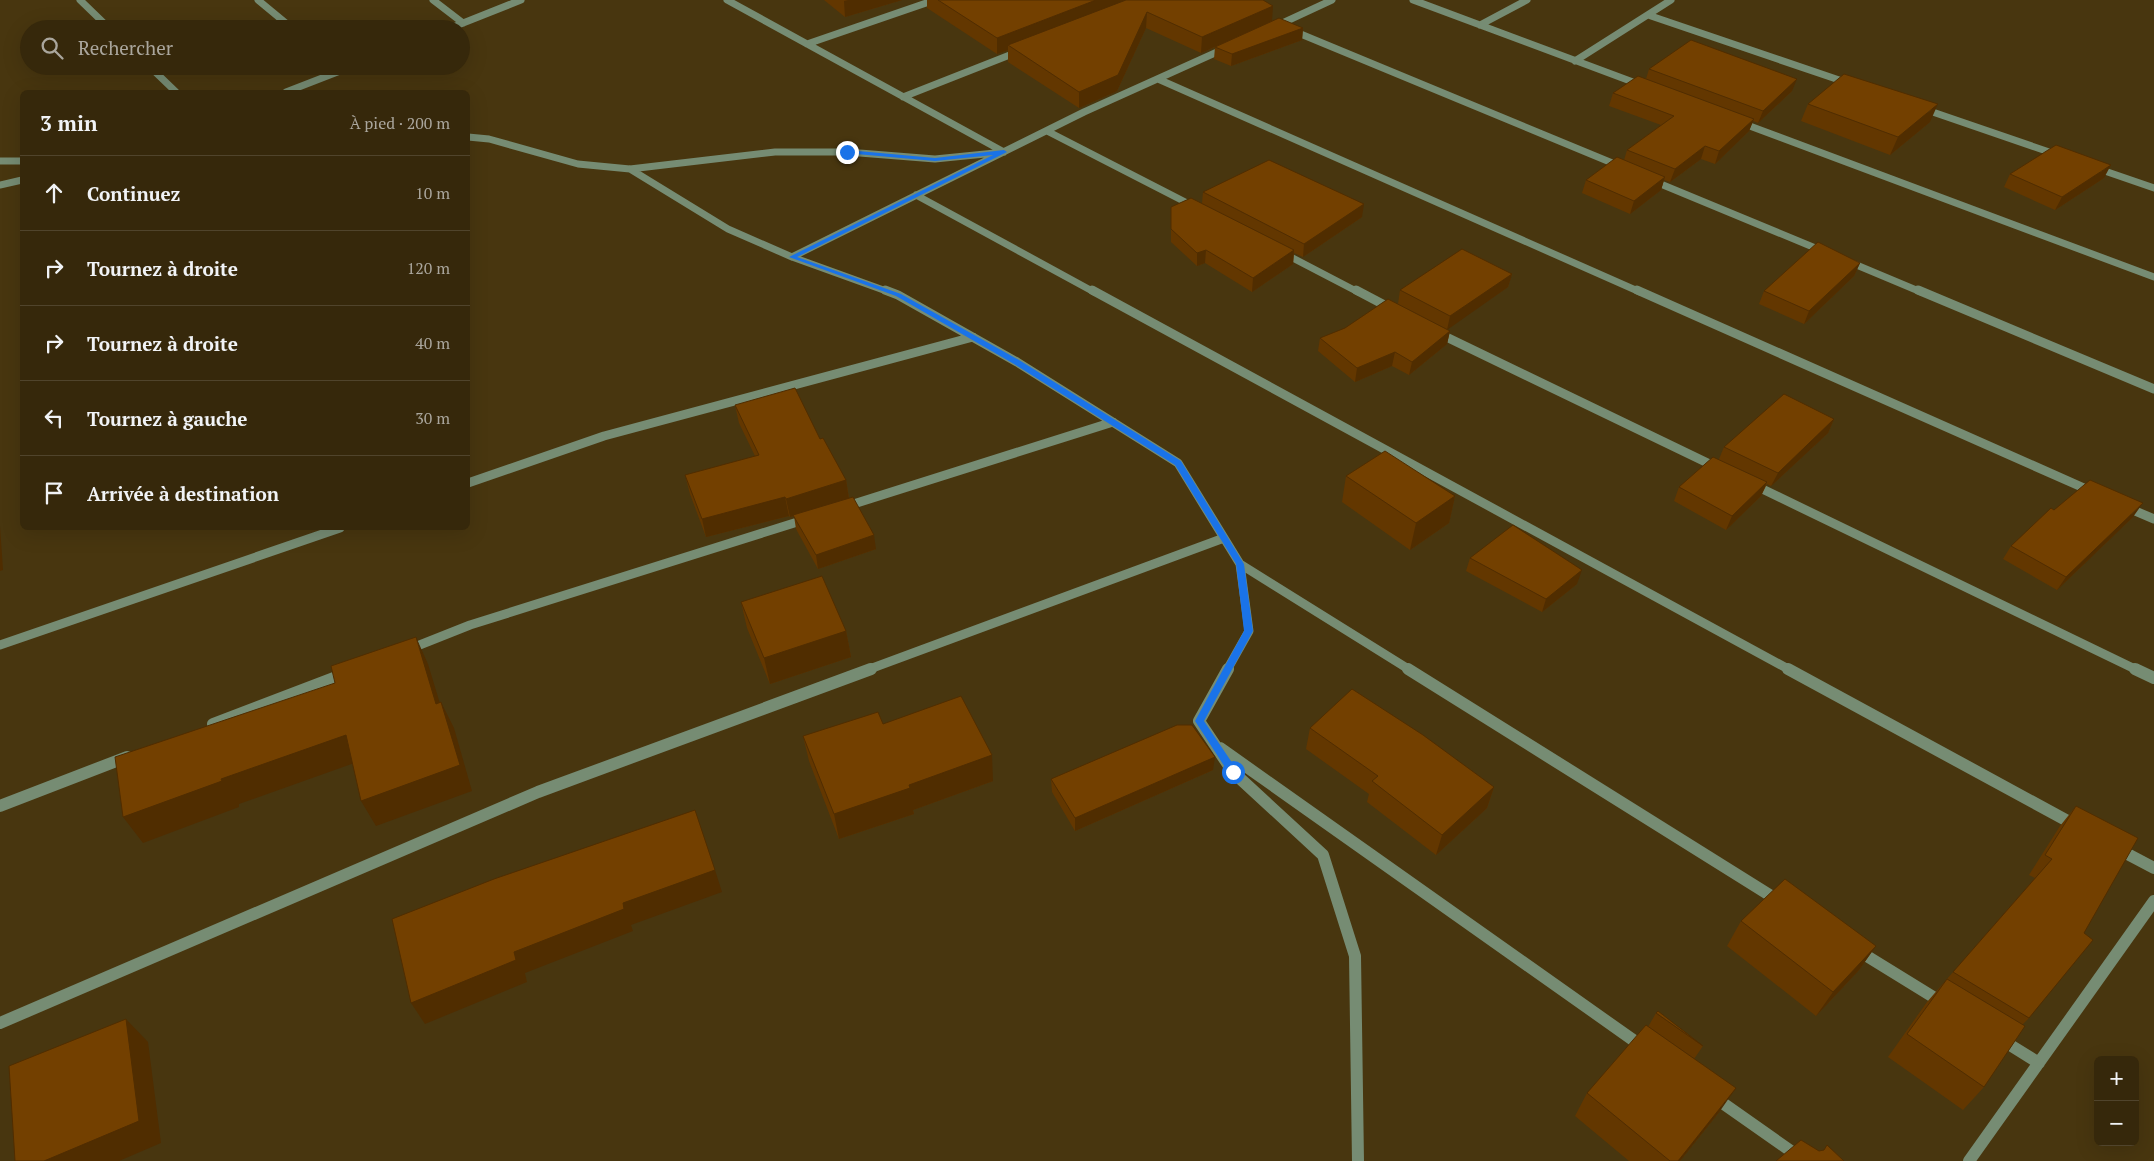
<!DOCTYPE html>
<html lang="fr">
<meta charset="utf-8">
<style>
:root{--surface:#36280b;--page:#3d3014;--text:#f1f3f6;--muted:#aaa69d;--line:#50442c}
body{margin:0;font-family:"PT Serif",serif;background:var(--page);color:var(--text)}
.controls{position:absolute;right:15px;bottom:15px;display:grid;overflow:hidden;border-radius:8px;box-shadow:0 5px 20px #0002}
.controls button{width:45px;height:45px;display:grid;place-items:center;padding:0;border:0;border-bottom:1px solid var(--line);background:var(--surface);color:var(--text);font:25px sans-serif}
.stop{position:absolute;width:15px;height:15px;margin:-11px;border:4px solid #1a73e8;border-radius:50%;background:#fff}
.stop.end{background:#1a73e8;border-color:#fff;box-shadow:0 1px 5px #0008}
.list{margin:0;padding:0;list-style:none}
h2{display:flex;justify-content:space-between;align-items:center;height:65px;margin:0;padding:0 20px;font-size:21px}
h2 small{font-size:16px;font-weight:400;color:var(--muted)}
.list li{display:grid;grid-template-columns:32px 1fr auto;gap:15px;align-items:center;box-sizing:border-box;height:75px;padding:0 20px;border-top:1px solid var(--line)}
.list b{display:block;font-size:19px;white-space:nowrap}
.list em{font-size:16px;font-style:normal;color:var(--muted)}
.icon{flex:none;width:28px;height:28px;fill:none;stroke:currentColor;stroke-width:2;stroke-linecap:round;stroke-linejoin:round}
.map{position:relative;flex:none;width:2154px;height:1161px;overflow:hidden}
.search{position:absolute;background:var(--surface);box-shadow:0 5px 20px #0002;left:20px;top:20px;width:450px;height:55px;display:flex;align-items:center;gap:12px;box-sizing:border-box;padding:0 18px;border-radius:28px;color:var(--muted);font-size:19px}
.panel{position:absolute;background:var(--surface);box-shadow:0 5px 20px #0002;left:20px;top:90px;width:450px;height:440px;border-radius:8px}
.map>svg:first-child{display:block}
</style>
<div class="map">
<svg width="2154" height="1161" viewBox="0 0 2154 1161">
<rect width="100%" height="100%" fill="#48360f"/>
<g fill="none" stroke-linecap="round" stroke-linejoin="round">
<path stroke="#768c73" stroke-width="7" d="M80,0l30,29
M258,0l35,29
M433,0l30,23
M727,0l277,152
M1413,0l228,85
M1648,15l200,68
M1480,25l47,-25
M1276,26l56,-26
M448,29l73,-29
M1291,30l331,137
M807,44l128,-44
M1575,61l96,-61
M149,66l27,26
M1158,79l482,213
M286,92l67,-26
M903,97l117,-46
M1921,108l137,47
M1739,122l415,155
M1047,131l148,76
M468,137l21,2 89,25 52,5 145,-17h72l88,7 60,-6
M0,161h22
M2096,168l58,20
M630,169l98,60 64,28 97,35
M1651,180l174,72
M0,185l22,-5
M916,195l178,97
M1283,253l75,39
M792,257l292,-145 142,-64
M1847,261l74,31"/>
<path stroke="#768c73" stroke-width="9" d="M885,290l13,5 119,67 161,101 62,101 9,67 -22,39
M1092,290l698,380
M1356,290l36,19
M1637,290l456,202
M1918,290l236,99
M1436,332l282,136
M468,483l136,-47 369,-99
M1752,484l385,186
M844,507l269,-85
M2126,507l28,12
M1240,564l170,106
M0,645l340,-117
M407,650l63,-25 337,-106
M867,670l357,-132"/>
<path stroke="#768c73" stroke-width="12" d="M1228,669l-29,52 34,51 90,83 32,101 3,205
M1408,669l371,232
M1788,669l287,156
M2135,669l19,9
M213,724l131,-50
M1220,748l423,299
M0,806l127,-49
M2118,849l36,19
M1857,950l86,53
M0,1023l538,-231 333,-123
M2002,1040l37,23
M1714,1097l91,64
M1969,1161l185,-260"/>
</g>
<path fill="#633700" d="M824,0h78l-57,17z
M927,0h336l9,21 31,7 -1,12 -71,26 -17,-7 1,-12 -14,6 -55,-25 -29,63 -38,17 -71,-46v-12l-11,4 -70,-46z
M1649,69l143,22 -34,32 -5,-2 -4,10 -34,33 -14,-5 -31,23 -6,-2 -3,10 -31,24 -48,-21 4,-13 38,-20 3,-10 34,-25 -52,-19 4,-13 33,-14z
M1808,104l122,18 -40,33 -89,-34z
M2010,174l94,4 -49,32 -51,-23z
M1203,192l159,25 -59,40 -9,-4 -1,11 -41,28 -47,-29 -8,3 -26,-24v-35l31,-4z
M1860,263l-6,13 -50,48 -45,-20 5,-13z
M1512,274l-4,13 -61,42 3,2 -3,13 -38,31 -17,-9 -37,16 -37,-31 2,-13 25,-10 53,-24 2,-14z
M735,405l85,34 26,41 3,18 27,51 -58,20 -22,-40 -2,-13 -4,1 -1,-1 -83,21 -16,-43 -5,-19 70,-19 -16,-33z
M1834,419l-6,14 -57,53 -4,-2 -6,12 -35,34 -52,-29 5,-14 40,-28 5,-12z
M1346,476l109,20 -6,27 -39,27 -68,-48z
M2054,510l79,7 -76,73 -54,-31 8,-13z
M1470,558l107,26 -35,28 -76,-41z
M741,602l105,29 5,26 -81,27 -23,-56z
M883,724l110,57 -80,29 1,4 -75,25 -30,-78 -6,-25z
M1310,728l184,59 -7,21 -51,47 -69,-53 2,-8 -63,-45z
M1213,770l-138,61 -23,-39 -1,-13z
M2076,806l-47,212 -7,7 -38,62 -21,23 -75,-53 39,-55 20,-23 88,-101 -6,-3 31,-49z
M1741,921l135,25 -17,24 -43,46 -89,-70z
M1656,1013l47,33 -9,13 26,52 -40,50h-51l-54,-45 12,-23 61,-66z"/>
<path fill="#502d00" d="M848,0h54l-57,17 -1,-16z
M1096,0h40l-128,45v5l-11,4v-16z
M1273,6l-1,15 -71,32 1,-16z
M1147,12l-1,16 -29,63 -38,17v-16z
M1303,28l-1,12 -71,26 1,-12z
M1797,79l-5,12 -34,32 5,-12z
M1938,104l-8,18 -40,33 8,-18z
M1754,119l-5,12 -34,33 4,-13z
M1705,146l-4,13 -31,23 5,-13z
M2111,165l-7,13 -49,32 7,-13z
M1665,177l-4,13 -31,24 4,-13z
M1364,204l-2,13 -59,40 1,-13z
M1206,250l-1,13 -8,3v-13z
M1294,250l-1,14 -41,28 1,-14z
M1860,263l-6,13 -50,48 5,-13z
M1512,274l-4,13 -61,43 3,-14z
M1450,331l-3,13 -38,31 3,-13z
M1395,352l-3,14 -37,16 2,-14z
M1834,419l-6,14 -57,53 7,-13z
M846,480l3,19 -59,18 -4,-18z
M1767,482l-6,14 -35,34 6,-14z
M1455,496l-6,27 -39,27 6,-27z
M785,497l4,19 -83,21 -4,-18z
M2143,503l-10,14 -76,73 9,-13z
M0,526l3,44 -3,1z
M874,535l2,14 -58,20 -2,-14z
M1582,570l-5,14 -35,28 4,-13z
M846,631l5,26 -81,27 -6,-26z
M416,637l12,27 20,66 -12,-26z
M441,702l13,26 18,63 -96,35 -15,-25z
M346,735l14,26 -121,43v3l-96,36 -20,-26 98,-38z
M992,755l1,26 -80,29 1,4 -75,25 -5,-25 75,-29z
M1215,757l-2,13 -138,61v-13z
M1494,787l-7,21 -51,47 6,-20z
M715,870l7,22 -91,33 2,6 -108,42 2,9 -102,42 -14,-21 103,-51 109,-49z
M1876,946l-17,24 -43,46 17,-24z
M126,1019l22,23 13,101 -42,18h-75z
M1736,1088l-16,23 -40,50h-2z"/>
<path fill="#734000" stroke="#502d00" d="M938,0h158l-99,38z
M1126,0h137l10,6 -71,31 -55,-25 -29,63 -39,17 -71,-47z
M1279,18l24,10 -71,26 -17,-7z
M1691,40l106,39 -34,32 -114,-42z
M1844,74l94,30 -40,33 -90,-33z
M1638,76l116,43 -35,32 -14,-5 -30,23 -48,-19 47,-34 -61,-23z
M2056,145l55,20 -49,32 -52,-23z
M1617,157l48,20 -31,24 -48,-21z
M1269,160l95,44 -60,40 -101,-52z
M1191,198l103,52 -41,28 -47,-28 -9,3 -26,-24v-22z
M1818,242l42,21 -51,48 -45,-20z
M1462,249l50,25 -62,42 -50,-26z
M1388,299l62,32 -38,31 -17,-10 -38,16 -37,-30 25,-10z
M795,388l25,51 3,-1 23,42 -60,19 -1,-2 -83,22 -17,-44 74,-20 -24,-50z
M1784,394l50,25 -56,54 -54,-26z
M1385,451l70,45 -39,27 -70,-47z
M1713,457l54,25 -35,34 -53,-29z
M2090,480l53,23 -77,74 -55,-31 40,-38 3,2z
M853,497l21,38 -58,20 -23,-40z
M1513,525l69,45 -36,29 -76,-41z
M822,576l24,55 -82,27 -23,-56z
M416,637l20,67 5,-2 19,63 -99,36 -15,-66 -125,44 1,2 -99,36 -8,-60 220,-74 -4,-17z
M1352,689l71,46 71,52 -52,48 -70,-54 6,-5 -68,-48z
M961,696l31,59 -83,30 1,3 -76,26 -31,-78 75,-24 5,12z
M1177,725h15l23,32 -140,61 -24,-39z
M2076,806l62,32 -54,95 9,7 -64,78 -76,-46 99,-113 -7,-4z
M695,810l20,60 -92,33 1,6 -110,43 2,8 -105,43 -19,-84 102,-40z
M1785,879l91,67 -43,46 -92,-71z
M1947,979l78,47 -41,61 -77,-53z
M1658,1011l45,35 -47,-33z
M126,1019l13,102 -95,40h-29l-6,-95z
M1646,1025l90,63 -58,73h-8l-83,-68z
M1801,1140l18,11 5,-1 3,-5 17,16h-68z"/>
<path fill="#1a73e8" d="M847,150l88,8 69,-8 3,2 -210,105 104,37 118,66 162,101 63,103 9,67 -49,90 33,49v5h-7l-35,-54 49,-90 -8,-67 -61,-99 -161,-101 -118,-68 -107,-39 204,-102 -58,6 -90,-8z"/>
</svg>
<div class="controls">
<button>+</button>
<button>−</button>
</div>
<div class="stop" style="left:1233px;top:772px"></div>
<div class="stop end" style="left:847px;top:152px"></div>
<div class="search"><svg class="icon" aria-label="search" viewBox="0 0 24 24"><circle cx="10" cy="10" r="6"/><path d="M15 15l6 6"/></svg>Rechercher</div>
<section class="panel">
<h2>3 min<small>À pied · 200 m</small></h2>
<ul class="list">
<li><svg class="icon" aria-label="ahead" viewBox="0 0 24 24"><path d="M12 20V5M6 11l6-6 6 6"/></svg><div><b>Continuez</b></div><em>10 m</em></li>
<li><svg class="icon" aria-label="right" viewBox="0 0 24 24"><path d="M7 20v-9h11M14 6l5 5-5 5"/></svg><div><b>Tournez à droite</b></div><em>120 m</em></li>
<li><svg class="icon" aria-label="right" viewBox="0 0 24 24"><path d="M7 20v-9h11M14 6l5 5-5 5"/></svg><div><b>Tournez à droite</b></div><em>40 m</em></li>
<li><svg class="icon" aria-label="left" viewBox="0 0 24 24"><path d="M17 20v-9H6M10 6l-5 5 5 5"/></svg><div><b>Tournez à gauche</b></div><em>30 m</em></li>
<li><svg class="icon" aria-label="arrive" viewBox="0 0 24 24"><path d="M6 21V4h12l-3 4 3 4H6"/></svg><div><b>Arrivée à destination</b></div></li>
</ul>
</section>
</div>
